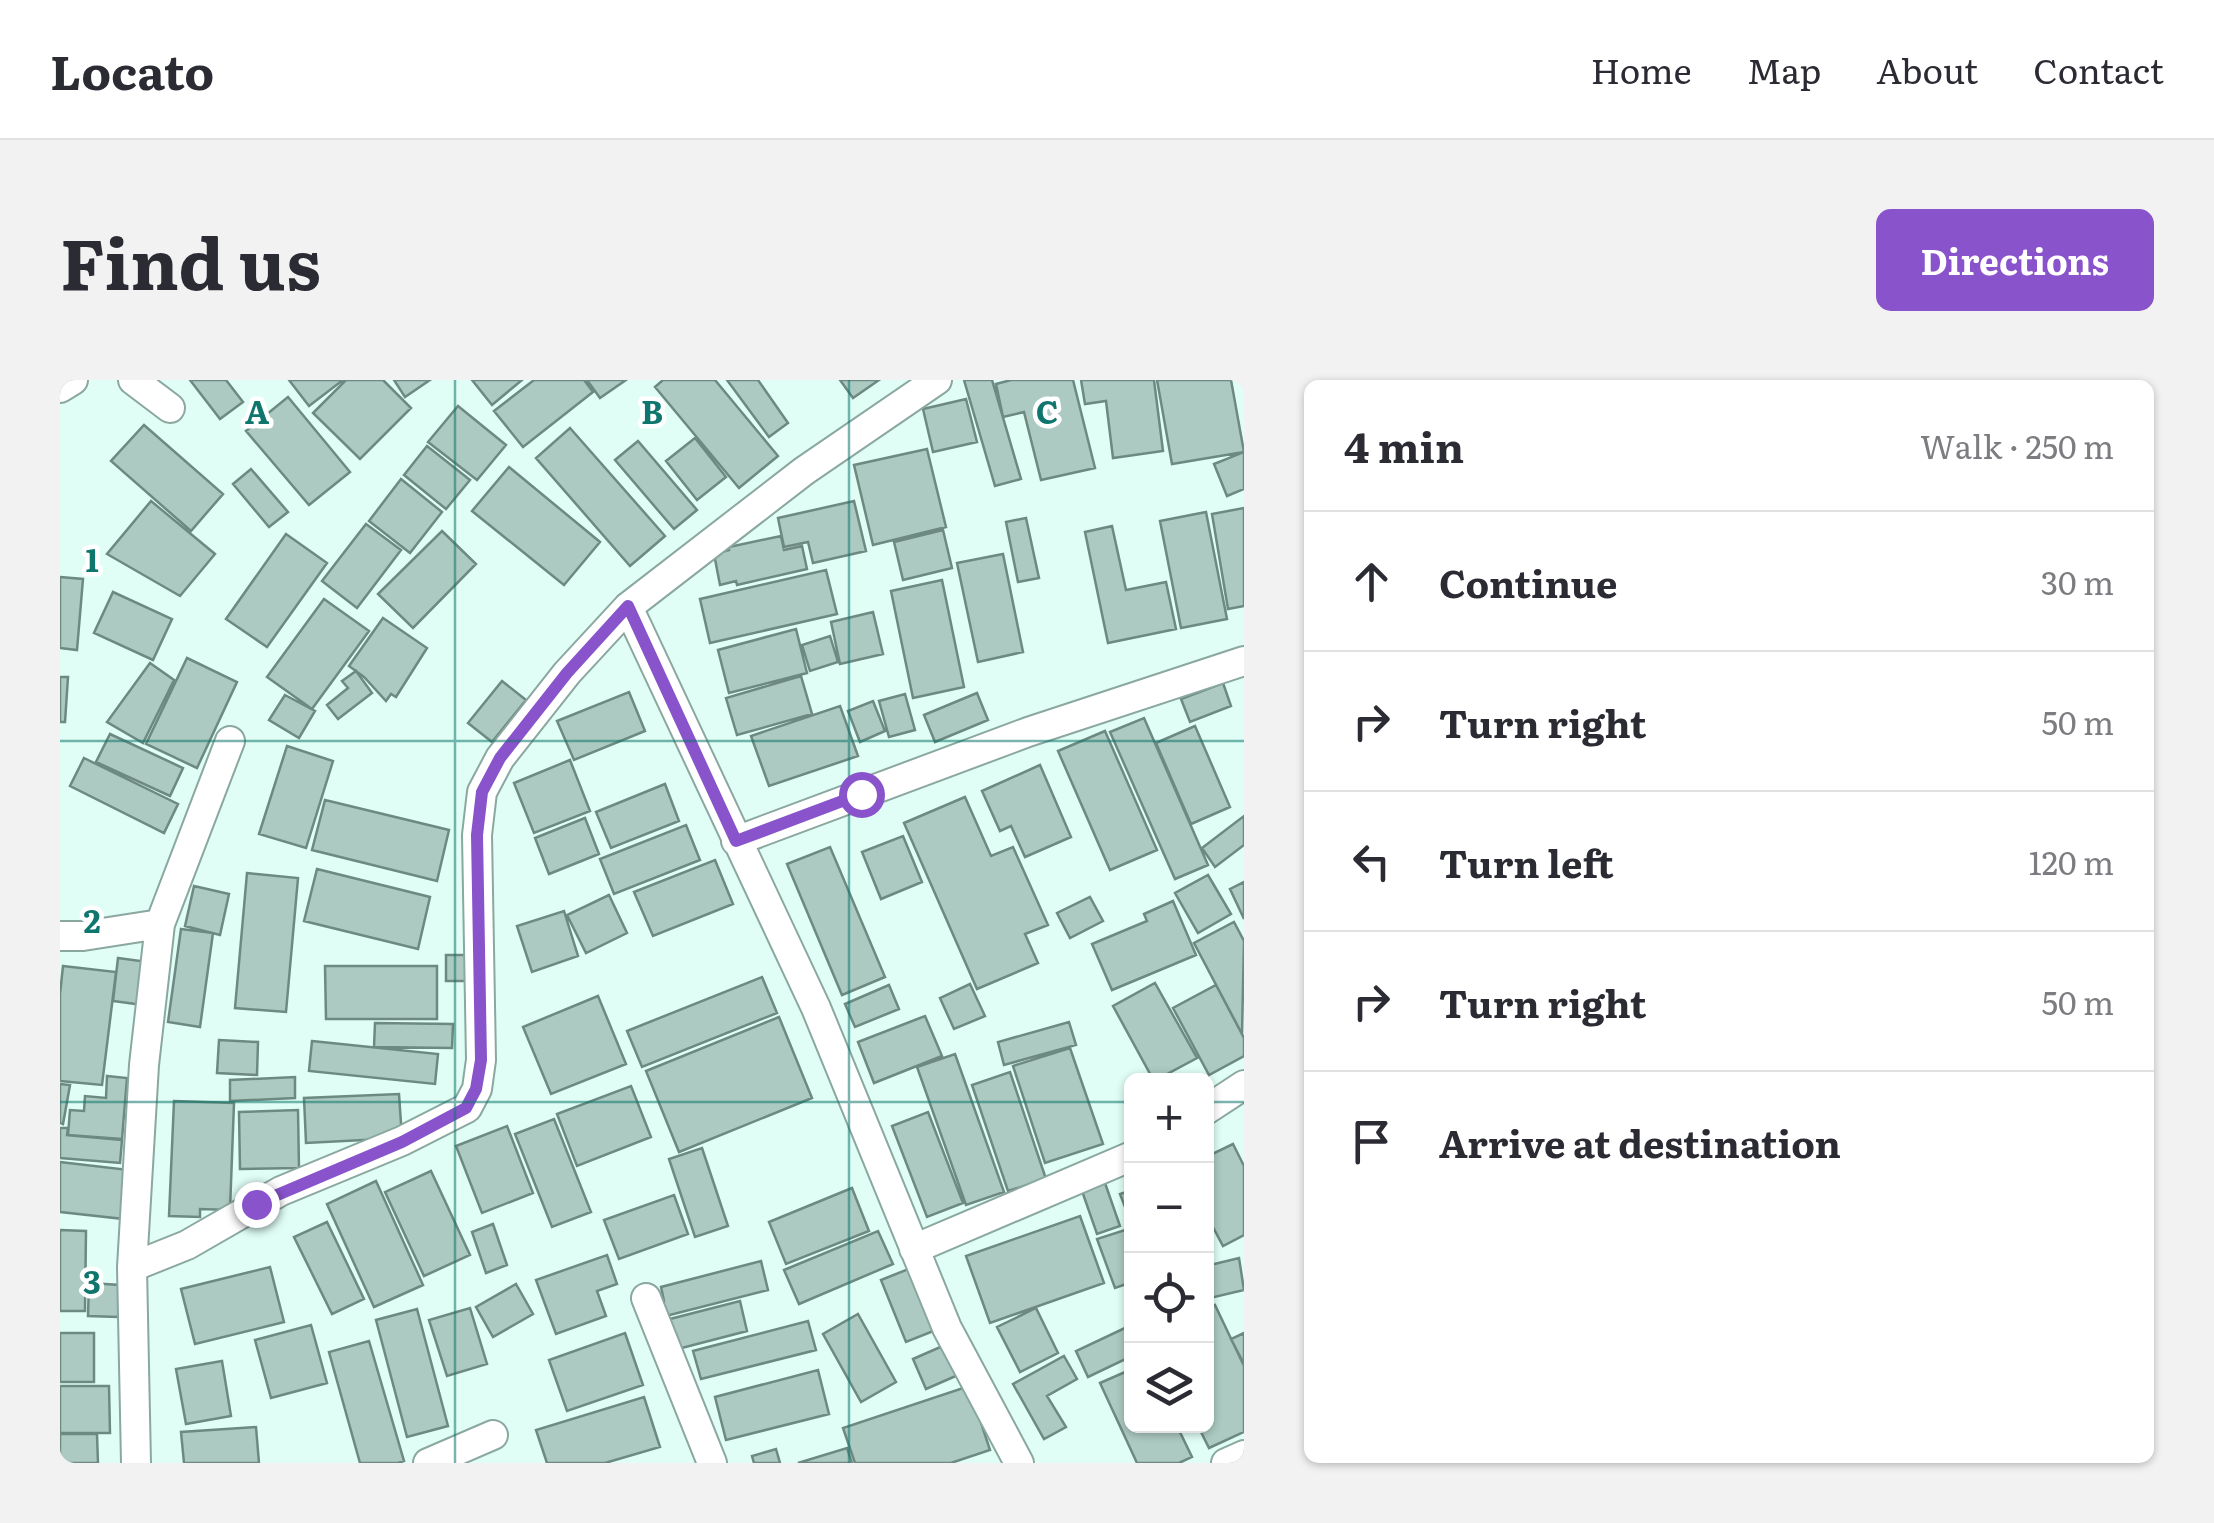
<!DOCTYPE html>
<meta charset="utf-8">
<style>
:root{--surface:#fff;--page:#f2f2f3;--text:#2b2b33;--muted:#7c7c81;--line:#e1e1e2;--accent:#8853cb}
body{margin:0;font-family:Literata,serif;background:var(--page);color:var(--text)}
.controls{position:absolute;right:30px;bottom:30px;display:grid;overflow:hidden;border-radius:15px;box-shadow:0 2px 8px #0004}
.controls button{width:90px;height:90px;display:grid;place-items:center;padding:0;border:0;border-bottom:2px solid var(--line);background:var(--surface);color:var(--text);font:50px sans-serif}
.stop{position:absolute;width:30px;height:30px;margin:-22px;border:8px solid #8853cb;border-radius:50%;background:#fff}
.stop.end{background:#8853cb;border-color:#fff;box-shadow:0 2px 10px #0008}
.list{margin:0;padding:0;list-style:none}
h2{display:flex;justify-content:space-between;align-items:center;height:130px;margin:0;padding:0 40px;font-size:42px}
h2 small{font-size:32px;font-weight:400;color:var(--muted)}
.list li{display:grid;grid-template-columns:65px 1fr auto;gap:30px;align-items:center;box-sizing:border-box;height:140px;padding:0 40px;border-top:2px solid var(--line)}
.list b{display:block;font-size:38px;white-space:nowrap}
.list em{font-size:32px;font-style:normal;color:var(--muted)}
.icon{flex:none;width:55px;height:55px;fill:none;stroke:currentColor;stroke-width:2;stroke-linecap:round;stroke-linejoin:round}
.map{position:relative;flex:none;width:1184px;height:1083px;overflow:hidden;border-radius:15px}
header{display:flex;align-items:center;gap:60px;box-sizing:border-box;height:140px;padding:0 50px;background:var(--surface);border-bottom:2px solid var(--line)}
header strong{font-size:48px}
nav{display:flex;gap:55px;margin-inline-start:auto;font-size:35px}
.intro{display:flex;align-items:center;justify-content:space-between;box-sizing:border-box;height:240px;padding:0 60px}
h1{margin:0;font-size:70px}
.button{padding:25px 45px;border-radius:15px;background:var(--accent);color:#fff;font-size:35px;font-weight:700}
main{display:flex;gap:60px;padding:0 60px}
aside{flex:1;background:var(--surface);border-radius:15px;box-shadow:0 2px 8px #0004}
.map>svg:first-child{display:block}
</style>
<header>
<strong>Locato</strong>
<nav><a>Home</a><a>Map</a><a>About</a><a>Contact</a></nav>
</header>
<div class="intro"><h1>Find us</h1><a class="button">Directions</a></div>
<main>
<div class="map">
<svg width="1184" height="1083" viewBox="0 0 1184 1083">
<rect width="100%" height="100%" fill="#e0fef6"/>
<path fill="#accac2" stroke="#6d8982" stroke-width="2.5" d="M130,0h36l17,22 -23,17z
M229,0h54l-34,26z
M286,0h37l28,28 -51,51 -47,-46z
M334,0h36l-25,17z
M412,0h50l-30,25z
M474,0h50l9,12 -70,55 -29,-36z
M527,0h39l-26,18z
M603,0h52l63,76 -39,32 -84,-101z
M667,0h31l30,43 -19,14z
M780,0h39l-26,18z
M904,0h28l29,99 -26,7z
M951,0h62l22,88 -54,12 -17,-68 -21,5 -7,-33z
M1021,0h73l9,71 -50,7 -7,-57 -21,3z
M1097,0h74l13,72 -72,12z
M228,17l62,75 -41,33 -63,-74z
M906,19l11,43 -44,10 -10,-43z
M398,26l48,39 -29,35 -49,-38z
M84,45l79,69 -32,37 -80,-70z
M510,48l95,108 -35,30 -94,-108z
M635,58l31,39 -29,23 -31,-39z
M578,61l59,69 -23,19 -59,-69z
M367,66l43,34 -24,29 -42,-34z
M867,69l19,78 -73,18 -19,-80z
M1184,72v37l-17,7 -13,-32z
M449,87l91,75 -36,43 -92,-74z
M191,89l37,43 -19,15 -36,-43z
M341,99l41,33 -32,41 -41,-32z
M91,121l64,53 -35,42 -73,-42z
M794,121l12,50 -53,12 -5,-21 -24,5 -6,-29z
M1184,128v98l-16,3 -16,-95z
M1146,132l21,107 -46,9 -21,-107z
M966,138l13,60 -21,4 -12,-60z
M306,144l35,26 -44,58 -35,-27z
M1052,146l14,64 40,-8 10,47 -68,14 -23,-111z
M883,150l9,38 -49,12 -9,-38z
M382,151l34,33 -63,64 -35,-34z
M226,154l41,29 -60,84 -41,-28z
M721,156l3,14 18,-4 5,23 -70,16 -1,-4 -16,4 -6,-31 15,-4v-3z
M943,174l20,98 -45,10 -21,-99z
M766,190l11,44 -127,29 -10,-44z
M0,197l23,2 -6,71 -17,-2z
M882,200l22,107 -51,11 -22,-107z
M53,212l59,27 -19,41 -59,-27z
M264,219l45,32 -57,78 -45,-32z
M813,232l10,42 -43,10 -9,-42z
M323,238l44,30 -31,49 -5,-3 -5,7 -22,-24 -15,-11z
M736,249l11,44 -78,20 -11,-43z
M770,256l8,26 -28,9 -8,-26z
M127,278l50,24 -40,86 -51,-24z
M90,283l24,17 -31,63 -36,-21z
M296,291l16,22 -34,26 -11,-14 21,-17 -6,-7z
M741,296l11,38 -75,21 -11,-37z
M0,297h8l-3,45h-5z
M442,301l24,19 -34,42 -24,-19z
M1163,303l8,23 -41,16 -9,-23z
M569,312l16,39 -71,29 -17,-39z
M917,313l11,27 -53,22 -11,-27z
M845,314l10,36 -26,7 -10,-36z
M225,315l30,16 -16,27 -30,-18z
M813,321l12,30 -25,11 -12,-31z
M780,326l18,50 -89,30 -18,-50z
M1084,338l64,147 -33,14 -65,-147z
M1135,346l35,81 -39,17 -35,-81z
M1045,351l52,119 -47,20 -52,-119z
M50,354l73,34 -13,28 -74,-34z
M227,366l46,15 -27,87 -47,-14z
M24,378l94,46 -14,29 -94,-47z
M510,380l20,51 -56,22 -20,-50z
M980,385l31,72 -46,20 -14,-31 -11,5 -18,-40z
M605,404l14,37 -68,27 -15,-36z
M905,417l26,59 22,-9 35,78 -23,9 13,29 -61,26 -73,-166z
M265,420l124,30 -12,51 -125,-31z
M1184,436v29l-29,22 -13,-19z
M525,438l14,36 -50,20 -14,-36z
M626,445l14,35 -86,34 -14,-35z
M843,456l19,46 -41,17 -19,-47z
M770,467l55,130 -43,18 -55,-131z
M655,480l18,44 -80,32 -19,-44z
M257,489l113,28 -12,52 -114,-28z
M187,493l51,5 -12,134 -51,-4z
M1148,495l23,39 -33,19 -23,-40z
M1184,502v37l-14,-30z
M134,506l35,8 -9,41 -35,-9z
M549,515l18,38 -41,20 -19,-38z
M1030,517l13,24 -33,17 -13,-25z
M1113,521l23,54 -84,35 -20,-46 55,-23 -3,-7z
M504,531l14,45 -46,16 -15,-46z
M1174,542l10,19 -2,93 -48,-91z
M121,549l32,4 -13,94 -32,-5z
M386,575h25l-1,26h-24z
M58,578l30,4 -5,43 -30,-4z
M3,586l53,6 -14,113 -42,-4v-87z
M265,586h112v53h-111z
M702,597l15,36 -135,54 -15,-36z
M1095,603l42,75 -43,23 -41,-75z
M910,604l15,32 -31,13 -14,-31z
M829,605l10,24 -44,18 -10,-23z
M1156,605l28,53v18l-35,19 -36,-67z
M538,616l28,68 -75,30 -28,-67z
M865,636l17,40 -68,27 -16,-41z
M719,637l33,81 -133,54 -33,-81z
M1009,642l7,23 -72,20 -6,-23z
M315,643l78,1 -1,24 -78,-1z
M159,660l39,2 -1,33 -40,-2z
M252,661l126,13 -3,30 -126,-13z
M1010,668l33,96 -58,19 -32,-97z
M895,674l49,138 -38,13 -49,-138z
M950,692l36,107 -38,12 -36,-106z
M47,696l20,2 -5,61 -54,-4 2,-25 14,1 1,-15 21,2z
M235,697v21l-65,3v-21z
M0,704l10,1 -7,39 -3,-1z
M571,706l20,51 -74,29 -20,-52z
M339,714l3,44 -96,5 -2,-45z
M114,721l60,2 -4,107 -30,-1v8l-31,-1z
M238,730l1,58 -59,1 -1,-57z
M868,732l35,91 -36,14 -35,-91z
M494,739l37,93 -39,15 -37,-93z
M447,746l26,67 -51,20 -26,-67z
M0,748h8l-1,7 55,5 -2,23 -60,-5z
M1173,764l11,22v69l-21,11 -17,-32v-57z
M642,768l26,78 -33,11 -26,-78z
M0,782l69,8 -5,49 -64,-7z
M371,791l39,84 -46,21 -39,-84z
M316,801l47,104 -49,22 -47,-103z
M1045,803l15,43 -23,8 -15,-43z
M792,808l17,43 -83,33 -17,-42z
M1072,810v35l-12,-31z
M614,815l14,39 -69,25 -15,-39z
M1020,836l24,67 -114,40 -24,-67z
M267,842l37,77 -32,15 -38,-77z
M433,844l14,41 -21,8 -14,-41z
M0,850l26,1 -1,80h-25z
M1065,850l7,18v34l-17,6 -18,-49z
M818,851l15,33 -94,40 -15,-34z
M547,875l10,29 -20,7 9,25 -50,18 -20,-54z
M1179,878l5,32 -38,9v-33z
M701,881l7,29 -106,27 -4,-14 6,-2 -3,-14z
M210,887l14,55 -89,22 -14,-55z
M851,888l25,62 -30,12 -25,-62z
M29,903l31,2 -2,32 -30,-1z
M456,904l17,30 -40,23 -17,-30z
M680,921l7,30 -69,18 -8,-30z
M1155,925l29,61v66l-35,16 -11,-22h8v-7l5,-2 -5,-8v-100z
M410,928l17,56 -40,12 -18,-56z
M976,928l22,45 -38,19 -23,-45z
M357,929l31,117 -41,11 -31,-117z
M798,934l38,68 -35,20 -38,-68z
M748,941l8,29 -115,29 -8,-28z
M251,945l16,58 -56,15 -16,-58z
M1065,948l7,14v14l-44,21 -12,-26z
M0,953h34v49h-34z
M565,953l18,52 -76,26 -18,-51z
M1184,953v31l-13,-25z
M309,961l35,120 -6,2h-38l-31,-111z
M885,965l13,30 -32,14 -13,-30z
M1004,976l13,23 -30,17 19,31 -22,12 -31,-55z
M162,981l9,55 -45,8 -10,-55z
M1072,989v57h45l15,31 -13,6h-42l-37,-80z
M758,990l11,44 -103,26 -11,-43z
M0,1006h49l1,47h-50z
M909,1006l21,64 -39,13h-96l-12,-35z
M584,1017l16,50 -55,16h-58l-11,-33z
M196,1047l3,36h-75l-3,-31z
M0,1054h37l1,29h-38z
M787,1068l5,15h-54z
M716,1069l4,14h-26l-2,-7z"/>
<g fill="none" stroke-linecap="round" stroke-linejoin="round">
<g stroke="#8aa7a0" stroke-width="32">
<path id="street" d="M73,0l37,28
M0,8l13,-8
M568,227l188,401 131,320 72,135
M676,461l292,-109 216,-71
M0,556h23l77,-12
M1146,730l38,-25
M854,869l218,-93
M72,887l55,-22 94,-54 121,-50 65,-33 10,-19 4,-29 -4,-225 5,-43 18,-34 67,-85 61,-66 176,-136 133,-91
M586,918l66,165
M76,1083l-4,-196 12,-202 16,-141 70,-183
M368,1083l65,-28
M1166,1083l18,-8"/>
</g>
<use href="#street" stroke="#fff" stroke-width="28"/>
</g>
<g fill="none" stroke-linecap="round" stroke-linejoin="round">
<path stroke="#8853cb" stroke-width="12" d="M196,824l146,-62 64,-34 10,-19 5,-29 -4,-225 5,-43 18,-34 67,-85 61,-67 108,235 125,-47"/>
</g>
<path fill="none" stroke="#0f766e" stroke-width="2.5" stroke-opacity="0.55" d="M395,0v1083M789,0v1083M0,361h1184M0,722h1072M1146,722h38"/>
<g font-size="32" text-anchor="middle" font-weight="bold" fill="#0f766e" stroke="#fff" stroke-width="9" stroke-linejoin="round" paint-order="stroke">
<text x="197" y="44">A</text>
<text x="592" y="44">B</text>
<text x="987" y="44">C</text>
<text x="32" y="192">1</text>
<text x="32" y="553">2</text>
<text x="32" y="914">3</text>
</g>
</svg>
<div class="controls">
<button>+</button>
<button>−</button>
<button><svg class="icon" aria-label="locate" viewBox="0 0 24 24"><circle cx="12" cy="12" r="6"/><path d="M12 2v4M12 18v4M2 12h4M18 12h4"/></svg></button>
<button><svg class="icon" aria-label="layers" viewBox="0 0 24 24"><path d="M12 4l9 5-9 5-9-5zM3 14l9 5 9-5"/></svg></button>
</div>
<div class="stop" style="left:801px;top:414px"></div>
<div class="stop end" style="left:196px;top:824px"></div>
</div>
<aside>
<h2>4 min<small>Walk · 250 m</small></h2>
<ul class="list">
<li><svg class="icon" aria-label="ahead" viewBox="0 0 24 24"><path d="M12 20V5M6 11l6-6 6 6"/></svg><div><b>Continue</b></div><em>30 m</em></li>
<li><svg class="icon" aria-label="right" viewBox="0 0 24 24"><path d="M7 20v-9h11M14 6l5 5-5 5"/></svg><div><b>Turn right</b></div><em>50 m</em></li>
<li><svg class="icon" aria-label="left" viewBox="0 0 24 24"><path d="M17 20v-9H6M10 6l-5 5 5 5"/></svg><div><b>Turn left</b></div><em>120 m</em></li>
<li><svg class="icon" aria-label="right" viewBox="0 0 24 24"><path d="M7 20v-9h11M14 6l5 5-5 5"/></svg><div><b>Turn right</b></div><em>50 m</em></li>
<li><svg class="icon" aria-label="arrive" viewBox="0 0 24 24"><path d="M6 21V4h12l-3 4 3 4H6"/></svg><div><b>Arrive at destination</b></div></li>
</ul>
</aside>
</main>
